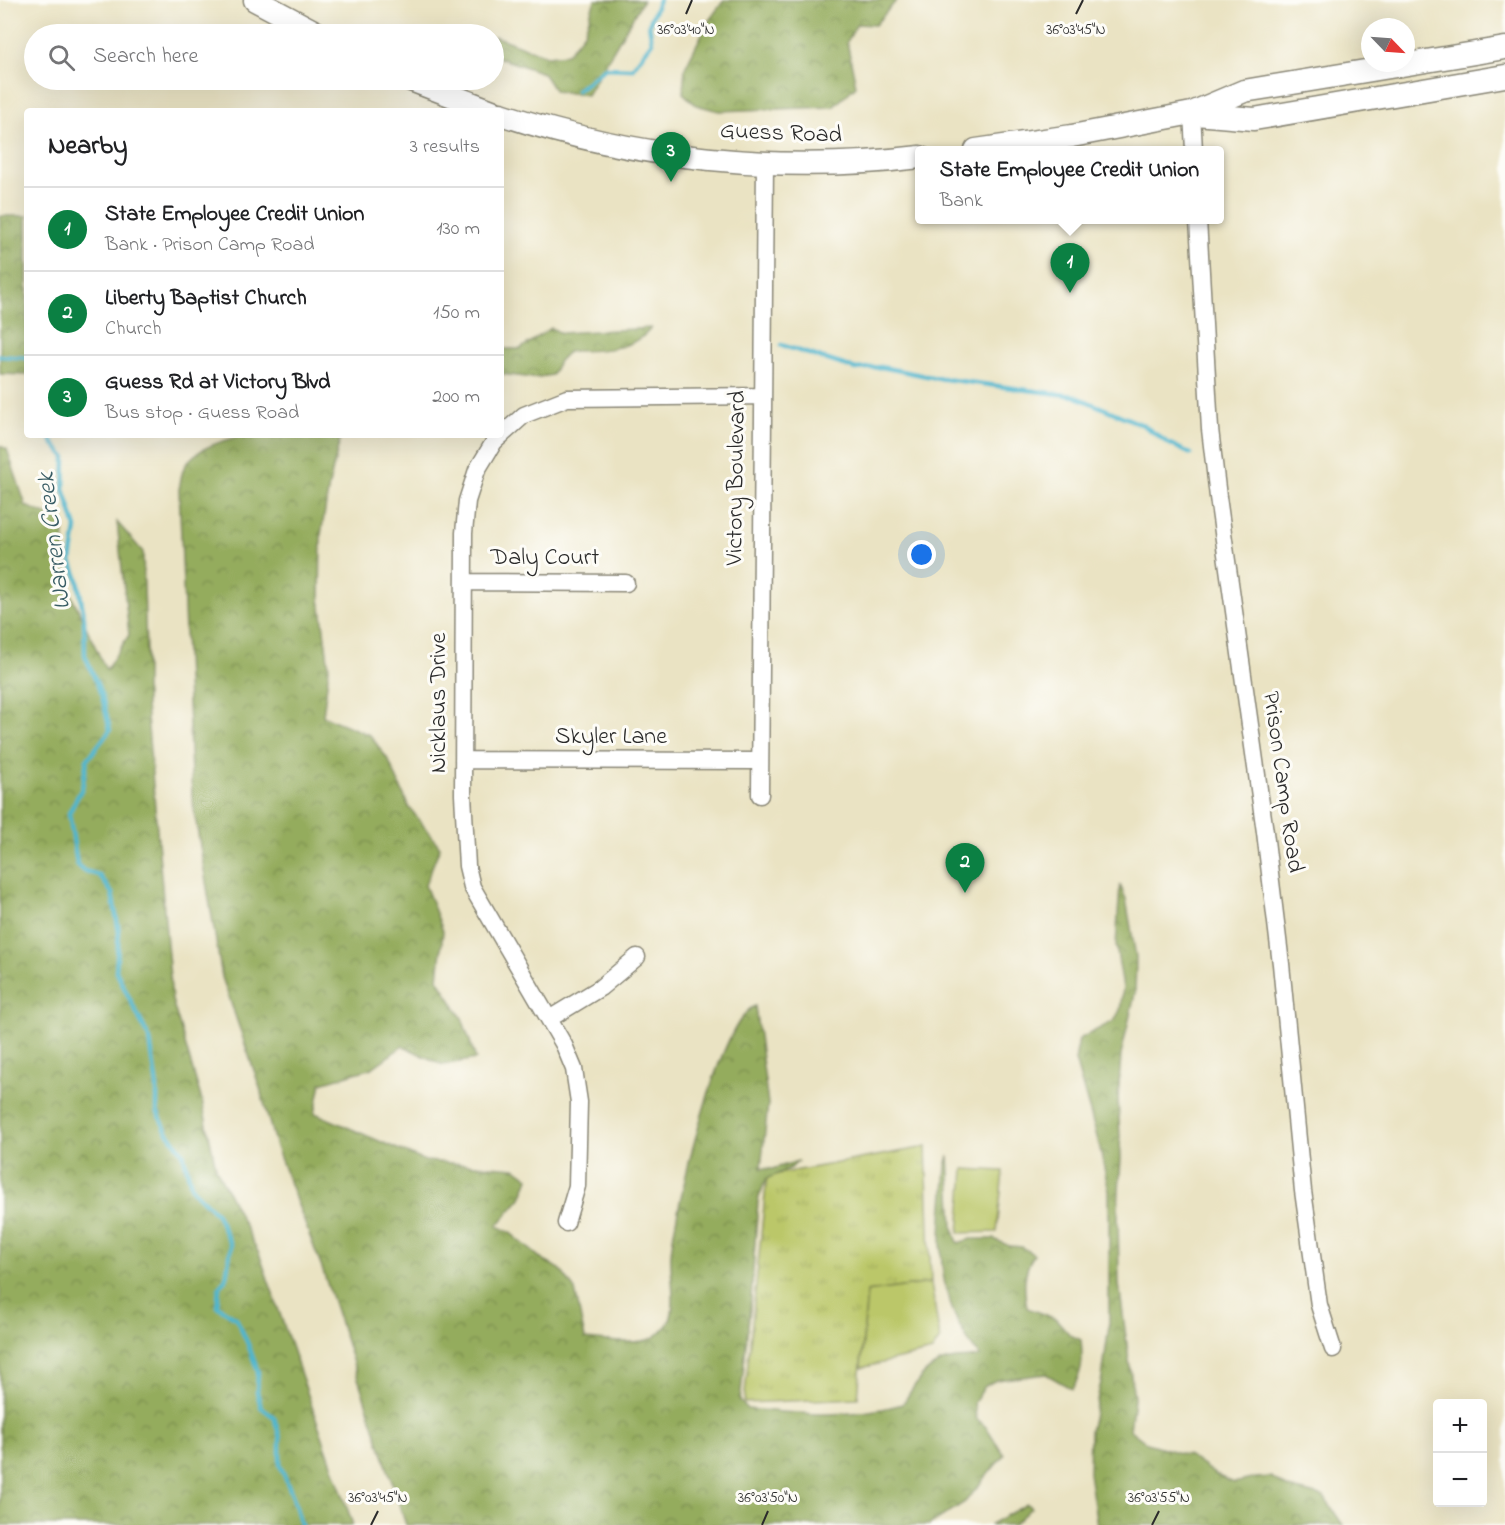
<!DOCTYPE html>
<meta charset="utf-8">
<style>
:root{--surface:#fff;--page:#f2f2f2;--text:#202124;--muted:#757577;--line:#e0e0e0;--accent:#0b8043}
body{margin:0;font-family:"Indie Flower",sans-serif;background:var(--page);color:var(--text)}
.controls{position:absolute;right:18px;bottom:18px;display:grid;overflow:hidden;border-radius:6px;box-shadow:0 6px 24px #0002}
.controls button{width:54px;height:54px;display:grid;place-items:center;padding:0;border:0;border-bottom:2px solid var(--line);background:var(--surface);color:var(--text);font:30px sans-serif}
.compass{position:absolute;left:1361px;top:18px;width:54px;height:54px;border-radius:50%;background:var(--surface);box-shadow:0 6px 24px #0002;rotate:115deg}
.you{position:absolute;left:922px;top:555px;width:21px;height:21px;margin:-15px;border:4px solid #fff;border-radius:50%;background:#1a73e8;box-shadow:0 0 0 9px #1a73e833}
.badge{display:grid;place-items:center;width:39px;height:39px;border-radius:50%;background:var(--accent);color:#fff;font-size:20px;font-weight:700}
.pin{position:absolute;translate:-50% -50px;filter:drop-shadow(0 2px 3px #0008)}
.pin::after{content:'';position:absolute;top:32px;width:21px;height:18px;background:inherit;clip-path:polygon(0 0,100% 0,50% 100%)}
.popup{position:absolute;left:915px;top:146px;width:309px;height:78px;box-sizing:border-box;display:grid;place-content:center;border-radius:6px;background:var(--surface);filter:drop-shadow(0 2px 4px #0005);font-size:20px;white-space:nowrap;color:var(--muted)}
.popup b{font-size:22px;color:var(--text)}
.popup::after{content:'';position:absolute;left:50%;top:100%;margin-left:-12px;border:12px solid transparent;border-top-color:var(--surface)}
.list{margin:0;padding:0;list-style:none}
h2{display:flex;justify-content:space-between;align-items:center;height:78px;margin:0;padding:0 24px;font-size:26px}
h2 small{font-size:20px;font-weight:400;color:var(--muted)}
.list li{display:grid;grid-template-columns:39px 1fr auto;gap:18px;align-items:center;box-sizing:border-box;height:84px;padding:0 24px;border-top:2px solid var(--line)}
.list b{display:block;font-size:22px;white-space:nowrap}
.list p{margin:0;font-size:20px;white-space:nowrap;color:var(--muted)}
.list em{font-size:20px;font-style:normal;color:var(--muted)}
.icon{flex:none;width:33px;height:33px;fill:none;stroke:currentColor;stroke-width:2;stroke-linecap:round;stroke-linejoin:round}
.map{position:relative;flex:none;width:1505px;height:1525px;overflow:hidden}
.search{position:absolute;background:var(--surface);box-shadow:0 6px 24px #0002;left:24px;top:24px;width:480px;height:66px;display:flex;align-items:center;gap:15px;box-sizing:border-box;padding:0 21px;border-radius:33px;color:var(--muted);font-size:22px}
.panel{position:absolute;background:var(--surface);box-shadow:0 6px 24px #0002;left:24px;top:108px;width:480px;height:330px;border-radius:6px}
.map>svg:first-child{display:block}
</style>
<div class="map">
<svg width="1505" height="1525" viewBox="0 0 1505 1525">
<defs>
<pattern id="grass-tufts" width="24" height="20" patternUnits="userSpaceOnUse" patternTransform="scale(1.5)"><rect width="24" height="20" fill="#bbc769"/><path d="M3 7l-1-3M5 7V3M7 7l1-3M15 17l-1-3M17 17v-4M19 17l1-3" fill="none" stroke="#a1ab5b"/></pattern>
<pattern id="forest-crowns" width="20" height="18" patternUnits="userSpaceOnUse" patternTransform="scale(1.5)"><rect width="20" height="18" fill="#94ac5d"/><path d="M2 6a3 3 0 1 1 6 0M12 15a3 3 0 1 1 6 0" fill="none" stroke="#798c4d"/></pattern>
</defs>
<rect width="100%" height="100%" fill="#fdfcf7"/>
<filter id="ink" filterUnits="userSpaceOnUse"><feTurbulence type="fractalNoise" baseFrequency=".0167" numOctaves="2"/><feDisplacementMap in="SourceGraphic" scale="12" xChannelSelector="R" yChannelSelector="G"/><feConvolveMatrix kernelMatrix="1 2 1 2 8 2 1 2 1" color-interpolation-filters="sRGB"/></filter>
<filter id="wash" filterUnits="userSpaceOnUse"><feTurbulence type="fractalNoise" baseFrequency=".008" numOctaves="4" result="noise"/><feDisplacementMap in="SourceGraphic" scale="24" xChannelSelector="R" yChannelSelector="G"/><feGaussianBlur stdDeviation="1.35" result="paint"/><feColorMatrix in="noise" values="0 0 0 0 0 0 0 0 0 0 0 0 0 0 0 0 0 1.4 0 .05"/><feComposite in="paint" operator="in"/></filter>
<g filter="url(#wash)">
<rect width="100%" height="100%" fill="#eae3c3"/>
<path fill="url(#grass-tufts)" stroke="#73794a" stroke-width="1.5" d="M926,1147l5,136 -64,9 -9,106 -114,5 23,-227z"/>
<path fill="url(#forest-crowns)" stroke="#606c44" stroke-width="1.5" d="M595,0h48l-56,95 -32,-4 -12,-18 -49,-17v-20l53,20 20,-2 17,-21z
M724,0h173l-22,25 -18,-1 -10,18 9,44 -23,21 -114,4 -23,-6 -13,-12 2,-25 23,-46z
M0,216h27v159l-27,-1z
M551,328l10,5 90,-5c-17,23 -55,23 -82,23l-10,10 -7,14 -18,3 -33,-4v-25h19z
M244,435h97l-12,50 -8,50 -1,64 9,69 -6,48 47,19 19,26 20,46 31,40 -15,38 18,46 -5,48 24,39 14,41 -33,6 -40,-19 -31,22 -51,15 -6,30 110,48 90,7 14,10 -8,20 -24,28 12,6 35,29 16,8 15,21 10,49c18,1 52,7 68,-1 4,-2 14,-12 16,-16 9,-17 0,-50 2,-69 4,-42 47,-232 84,-247l13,98 -7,64 11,1 26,-8 -7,7 -25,11 -8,21 -7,99 -11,102 7,8c54,5 104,10 156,-5 13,-22 25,-43 53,-45 8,-1 16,0 24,-3 -5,-7 -12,-14 -16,-22 -33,-58 -22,-106 -18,-168l3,-10 4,72 5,15 13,-4h23l15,7 13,1 12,8c-12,17 -10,34 -7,53l29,11 14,16 11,5c2,21 2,31 -9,49l-26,-15 -50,6 -11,6 -11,17 2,15 11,10 17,27 -39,47 -36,23h-523l-83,-254 -47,-124 -16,-59 -38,-111 -30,-179 -13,-309c2,-7 2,-17 6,-23 12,-20 39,-25 59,-31z
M0,446l7,3 19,57 37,15 2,39 6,34 35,76 23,-35 -12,-113 26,30 3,100v53l26,295 30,101 14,67 44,88 93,269h-353z
M1120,885l6,14 10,58 -1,36 -14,62 -3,44 3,58 -3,52 1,75 15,114 -4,32 17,13 42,13 27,19 18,8 22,-5 15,-1 17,11 36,9 19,28h-246l-8,-52 1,-42 12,-53 7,-53v-134l-10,-47 -24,-84 4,-21 35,-18 6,-11 3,-22 -7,-42z
M1027,1504l4,4 -18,17h-24z"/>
<path fill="#bbc769" stroke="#73794a" stroke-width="1.5" d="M964,1169l39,2 -6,61 -38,1z
M931,1283l9,56 -8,12 -71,17 6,-76z"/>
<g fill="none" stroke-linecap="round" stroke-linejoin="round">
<path stroke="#4fb6cd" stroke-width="4.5" d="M577,90l28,-22 27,1 20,-27 -3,-18 10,-24
M781,345l75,24 25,-2 56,11 137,18 69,29 25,18 23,11
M0,356l27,2
M50,435l2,7 13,15 -1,32 12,39 -5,33 7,19 6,37 1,38 17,41 8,34 -23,30 -5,28 -13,25 8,51 7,7 15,4 13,18 7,39 -3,39 34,69 7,47v24l9,19 17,23 9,36 25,25 14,32 -5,32 -7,10 -2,18 19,12 12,26 10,28 -1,20 4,15 13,10 6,21v27l13,32 8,28"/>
</g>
</g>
<g filter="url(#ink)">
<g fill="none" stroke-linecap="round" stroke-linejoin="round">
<g stroke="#8a8777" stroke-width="19">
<path id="minor" d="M1192,113l2,37
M1198,220l12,209 8,68 47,335 16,132 22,227 16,114 14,44
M464,582l162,1
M463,760l296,1
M760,795l5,-633
M549,1019l51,-31 37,-31
M566,1223l11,-37 2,-84 -5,-33 -10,-24 -92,-158 -5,-21 -4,-71 1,-262 3,-32 10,-31 17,-28 30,-27 43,-17 196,-2"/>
</g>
<g stroke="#8a8777" stroke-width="25">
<path id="secondary" d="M255,0l64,34
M411,80l81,31
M501,114c134,45 278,60 419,43
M1196,114l58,5 251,-43
M976,150l96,-14 120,-23 52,-22 261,-43"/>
</g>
<use href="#minor" stroke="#fff" stroke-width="16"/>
<use href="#secondary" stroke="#fff" stroke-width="22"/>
</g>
</g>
<path fill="none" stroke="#2b2b2b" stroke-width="2" d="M686,14l6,-14M1076,14l7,-14M371,1525l7,-14M762,1525l6,-14M1152,1525l7,-14"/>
<g text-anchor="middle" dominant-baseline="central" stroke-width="6" stroke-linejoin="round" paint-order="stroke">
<g font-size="24" fill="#2b2b2b" stroke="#fdfcf7">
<text transform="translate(781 134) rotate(2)">Guess Road</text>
<text transform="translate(737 478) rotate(-89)">Victory Boulevard</text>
<text x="545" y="558">Daly Court</text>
<text transform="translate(439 703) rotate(-90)">Nicklaus Drive</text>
<text x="611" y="737">Skyler Lane</text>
<text transform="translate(1282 782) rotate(82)">Prison Camp Road</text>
</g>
<g font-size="26" font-style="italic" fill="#385c64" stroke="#fdfcf7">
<text transform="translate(55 541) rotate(-97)">Warren Creek</text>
</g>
</g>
<g font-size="15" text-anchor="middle" fill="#2b2b2b" stroke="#fdfcf7" stroke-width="6" stroke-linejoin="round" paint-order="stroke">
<text x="686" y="34">36°03'40"N</text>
<text x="1076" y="34">36°03'45"N</text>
<text x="378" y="1502">36°03'45"N</text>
<text x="768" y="1502">36°03'50"N</text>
<text x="1159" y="1502">36°03'55"N</text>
</g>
</svg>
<div class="controls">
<button>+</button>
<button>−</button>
</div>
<svg class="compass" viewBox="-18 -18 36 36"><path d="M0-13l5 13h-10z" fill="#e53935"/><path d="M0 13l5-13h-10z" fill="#757577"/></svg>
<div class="you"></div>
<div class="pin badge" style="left:1070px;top:293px">1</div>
<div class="popup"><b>State Employee Credit Union</b>Bank</div>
<div class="pin badge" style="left:965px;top:893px">2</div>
<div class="pin badge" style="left:671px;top:182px">3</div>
<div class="search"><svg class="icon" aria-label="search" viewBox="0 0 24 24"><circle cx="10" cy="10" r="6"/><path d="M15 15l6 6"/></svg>Search here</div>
<section class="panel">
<h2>Nearby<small>3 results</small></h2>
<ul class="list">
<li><span class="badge">1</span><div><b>State Employee Credit Union</b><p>Bank · Prison Camp Road</p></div><em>130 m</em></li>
<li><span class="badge">2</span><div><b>Liberty Baptist Church</b><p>Church</p></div><em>150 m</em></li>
<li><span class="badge">3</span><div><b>Guess Rd at Victory Blvd</b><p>Bus stop · Guess Road</p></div><em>200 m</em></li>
</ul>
</section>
</div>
